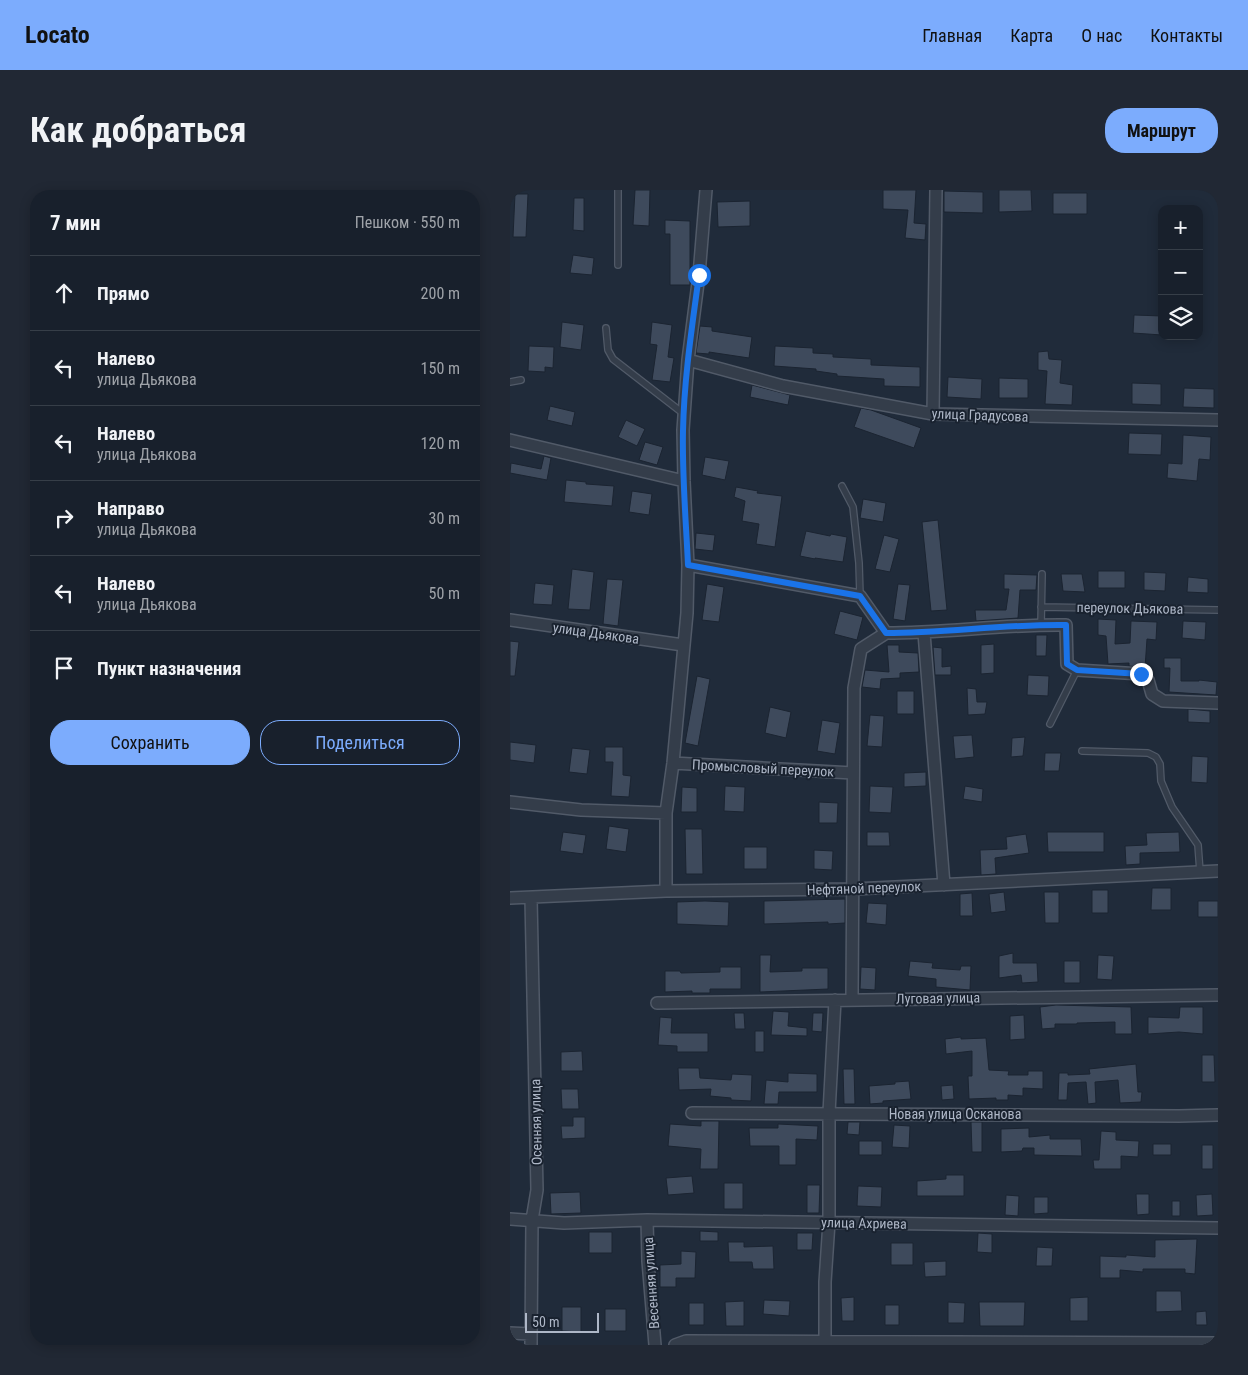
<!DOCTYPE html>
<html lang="ru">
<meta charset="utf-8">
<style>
:root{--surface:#18202c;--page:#212834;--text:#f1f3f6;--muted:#9fa3a9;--line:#363e48;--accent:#7cacfd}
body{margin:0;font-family:"Roboto Condensed",sans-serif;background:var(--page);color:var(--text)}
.controls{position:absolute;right:15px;top:15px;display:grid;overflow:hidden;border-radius:10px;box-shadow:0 2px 12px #0003}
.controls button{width:45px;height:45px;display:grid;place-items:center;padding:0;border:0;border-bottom:1px solid var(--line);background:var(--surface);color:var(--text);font:25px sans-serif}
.scale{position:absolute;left:15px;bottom:12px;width:74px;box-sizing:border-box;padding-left:5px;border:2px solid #aeb7c7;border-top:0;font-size:14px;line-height:18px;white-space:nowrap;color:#aeb7c7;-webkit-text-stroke:4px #19222f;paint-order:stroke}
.stop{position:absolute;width:15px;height:15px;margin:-11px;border:4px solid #1a73e8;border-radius:50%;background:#fff}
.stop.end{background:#1a73e8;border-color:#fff;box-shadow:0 1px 5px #0008}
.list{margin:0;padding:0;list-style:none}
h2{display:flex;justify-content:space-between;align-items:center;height:65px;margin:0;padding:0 20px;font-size:21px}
h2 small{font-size:16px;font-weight:400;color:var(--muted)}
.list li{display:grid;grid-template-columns:32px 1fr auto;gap:15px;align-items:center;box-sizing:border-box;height:75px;padding:0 20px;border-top:1px solid var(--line)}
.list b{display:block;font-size:19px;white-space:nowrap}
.list p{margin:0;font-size:16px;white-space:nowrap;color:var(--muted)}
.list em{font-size:16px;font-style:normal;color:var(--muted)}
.actions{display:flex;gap:10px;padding:15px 20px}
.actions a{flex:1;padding:11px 0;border:1px solid var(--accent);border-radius:20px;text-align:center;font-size:18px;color:var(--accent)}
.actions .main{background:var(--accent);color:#111}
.icon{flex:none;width:28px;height:28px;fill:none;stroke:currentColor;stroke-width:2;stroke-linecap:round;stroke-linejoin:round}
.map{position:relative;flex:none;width:708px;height:1155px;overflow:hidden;border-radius:20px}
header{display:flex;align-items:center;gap:30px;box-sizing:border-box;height:70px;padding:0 25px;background:var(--accent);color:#111}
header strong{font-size:24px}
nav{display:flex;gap:28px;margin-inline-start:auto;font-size:18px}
.intro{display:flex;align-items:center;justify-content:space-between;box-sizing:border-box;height:120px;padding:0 30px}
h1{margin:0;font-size:35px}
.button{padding:12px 22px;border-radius:20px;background:var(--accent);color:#111;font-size:18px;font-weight:700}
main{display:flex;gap:30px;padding:0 30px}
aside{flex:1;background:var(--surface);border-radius:20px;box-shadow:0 2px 12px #0003}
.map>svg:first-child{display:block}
</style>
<header>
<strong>Locato</strong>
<nav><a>Главная</a><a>Карта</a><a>О нас</a><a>Контакты</a></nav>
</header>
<div class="intro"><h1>Как добраться</h1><a class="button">Маршрут</a></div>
<main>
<aside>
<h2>7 мин<small>Пешком · 550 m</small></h2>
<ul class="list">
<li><svg class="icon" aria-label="ahead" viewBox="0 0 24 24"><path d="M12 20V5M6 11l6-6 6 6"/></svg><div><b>Прямо</b></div><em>200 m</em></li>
<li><svg class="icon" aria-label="left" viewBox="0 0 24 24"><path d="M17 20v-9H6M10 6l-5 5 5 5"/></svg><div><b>Налево</b><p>улица Дьякова</p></div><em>150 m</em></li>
<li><svg class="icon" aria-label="left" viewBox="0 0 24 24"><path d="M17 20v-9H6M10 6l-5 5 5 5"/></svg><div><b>Налево</b><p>улица Дьякова</p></div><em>120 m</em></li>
<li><svg class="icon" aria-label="right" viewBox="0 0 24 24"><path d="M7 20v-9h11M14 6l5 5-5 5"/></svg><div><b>Направо</b><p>улица Дьякова</p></div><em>30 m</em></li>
<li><svg class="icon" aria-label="left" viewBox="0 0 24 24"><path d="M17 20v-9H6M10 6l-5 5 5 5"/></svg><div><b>Налево</b><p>улица Дьякова</p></div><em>50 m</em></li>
<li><svg class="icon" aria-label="arrive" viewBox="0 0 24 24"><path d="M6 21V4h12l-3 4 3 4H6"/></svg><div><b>Пункт назначения</b></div></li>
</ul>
<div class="actions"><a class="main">Сохранить</a><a>Поделиться</a></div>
</aside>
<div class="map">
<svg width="708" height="1155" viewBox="0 0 708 1155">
<rect width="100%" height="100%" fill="#202b3a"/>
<path fill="#3e4a5c" stroke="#1b2431" d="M125,0h15l-1,36 -16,-1z
M373,0h33l-2,33 12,1 -1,16 -20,-2 3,-28 -25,-1z
M489,0h32l1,21 -33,1z
M434,1l39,1v21l-39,-1z
M543,3h34v21h-34z
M5,4h13l-2,43h-13z
M64,8h10v33l-11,-1z
M240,11v25l-32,1 -1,-25z
M155,30l25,1v64h-20v-51h-5z
M63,65l21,3 -2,17 -22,-2z
M624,125l28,1v19l-29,-2z
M52,132l22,3 -3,25 -21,-3z
M142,132l20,3 -4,32 6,1 -4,24 -18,-2 5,-35 -7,-1z
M190,136l12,1v4l40,6 -3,21 -40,-6v2l-13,-1z
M19,156l25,1 -1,21 -8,-1v5l-17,-1z
M265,156l38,2v5l20,1v3l38,2v6l49,2v20l-36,-1v-7l-47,-3v-2l-21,-3v-2l-42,-3z
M538,161l1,8 13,1 -2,23 13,2 -1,20 -27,-1 2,-33 -9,-1v-18z
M438,187l34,2 -1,20 -34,-2z
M489,188l29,1v19h-29z
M622,193l29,1v21l-29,-1z
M242,195l38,10 -2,10 -38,-8z
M674,198l30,1v19l-31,-1z
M40,216l25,6 -3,14 -25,-6z
M351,218l10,2 50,18 -7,20 -60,-21z
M116,230l19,9 -8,17 -19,-9z
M619,243l33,1 -1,21 -33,-1z
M673,245l28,2 -1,23 -11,-1 -2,22 -30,-3 1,-15 14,1z
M135,252l18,5 -6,18 -18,-5z
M34,266l7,2 -4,22 -37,-7 1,-10 30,6z
M195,267l24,4 -4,19 -23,-5z
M56,290l20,2v2l28,2 -2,20 -48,-4z
M226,297l22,4 -1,2 25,3 -7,51 -19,-3 3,-20 -17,-3 3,-20 -11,-4z
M122,301l20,3 -3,21 -20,-3z
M353,309l23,4 -3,19 -23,-4z
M428,330l9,90 -16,1 -9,-89z
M296,341l24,5 1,-2 16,3 -4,25 -28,-4v1l-15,-3z
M186,343l19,2 -2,16 -18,-2z
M374,345l15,4 -9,33 -15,-3z
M62,379l22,3 -4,38 -22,-1z
M588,381h27v17h-27z
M634,382l22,1 -1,18 -21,-1z
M494,384l33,1 -1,15h-16l-2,28 -42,3 -1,-11h31l3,-21h-5z
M551,384h21l3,18 -22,-1z
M678,387l20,2v14l-21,-1z
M97,389l16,1 -5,46 -15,-2z
M25,393l19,2 -2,20 -19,-1z
M197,394l17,3 -5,35 -17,-2z
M388,394l12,1 -5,36 -12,-2z
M330,421l23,6 -6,23 -23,-6z
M588,429l18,1 -1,24 15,-1 1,-22 26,1 -1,18 -9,-1 -2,29 -16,-2v-3l-21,1 -2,-28 -8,-1z
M673,431l23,1 -1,18 -23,-2z
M526,445h11l-1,21h-10z
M0,451l9,1 -4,34h-5z
M484,454v29l-13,1v-29z
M377,455h12v7l19,1 1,19 -19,1v5l-19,1 -1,10 -18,-2 3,-17 24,2z
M423,457l9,1v19l9,-1v9h-16z
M654,468h17v23h18v-1l18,2 -1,13 -47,-3 1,-24h-6z
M518,485l21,1 -1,20 -21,-1z
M187,486l13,3 -12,67 -13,-3z
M457,498l9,1 1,13h10l-2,12 -17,1z
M387,501h17v23h-17z
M260,517l21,5 -5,26 -21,-5z
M678,519l22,2v12l-22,-1z
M360,525l14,1 -2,31 -15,-1z
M312,530l18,3 -5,31 -18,-3z
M462,545l2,22 -19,2 -2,-23z
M515,547l-2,19 -12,1 1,-19z
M0,552l26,3 -2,18 -24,-3z
M95,557h18v28l8,1 -2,21 -18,-1 2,-34h-8z
M62,558l18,2 -3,24 -18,-2z
M535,563h16l-2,18h-15z
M682,566l16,1 -1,26 -16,-1z
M416,582v14l-22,1v-14z
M215,596l20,1 -1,25 -20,-1z
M360,596l23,1 -2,26 -22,-1z
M455,596l18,3 -1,13 -19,-3z
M172,597l15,1v24h-16z
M309,612l19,1 -1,20h-18z
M99,636l20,3 -3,23 -20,-3z
M175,639h17l1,45h-17z
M53,642l23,3 -3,19 -23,-3z
M357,642h22l1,14h-23z
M537,642h57v20h-56z
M669,642l1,20 -40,1v11l-14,1 -1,-19 22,-1 -1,-12z
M516,644l3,19 -34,5 1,16 -15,1 -1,-25 27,-1 -1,-12z
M234,657h23v22h-23z
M304,660l19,1 -1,19 -18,-1z
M642,698h19v22h-20z
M582,700h16v23h-16z
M494,702l2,19 -15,2 -2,-19z
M534,702h15v31h-14z
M462,703l1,23h-13v-22z
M335,709v24l-17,1v-2l-64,2v-23z
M195,711l24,1 -1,24 -51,-2v-22z
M688,711h20v16h-20z
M358,713l19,1 -1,21 -20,-2z
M503,763v10h24l1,19 -16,1 -1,-8 -22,3v-22z
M250,765h11l-1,17 32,-1v-3h26v21l-68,3z
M588,765l16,1 -2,24 -15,-1z
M400,771l23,2 -1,5 28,2 1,-4h10l-1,24 -34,-3v-8l-28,-3z
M554,771h16v22h-16z
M210,777h21v22h-31v4h-18v-2l-27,1v-21h15l1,2 39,-1z
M351,777l15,1 -1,22 -15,-1z
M546,815l75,2 1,27h-17v-12l-38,1v1h-22v4l-13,1 -2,-22z
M670,817h23v27l-24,-2 -31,2v-17l31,1z
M263,821l16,1 -1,14 19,2v8l-36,-1z
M224,823h10l1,16h-10z
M303,823h10l-1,19 -10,-1z
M514,825l1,24 -15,1v-24z
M150,827l12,1 -1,15h37v19h-31v-6l-19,-1z
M245,841h9v21h-9z
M451,847v2l25,-1 3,32 20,1 -1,4h20v-4h15v18l-20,-1v8l-15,-1v5h-12v-2l-27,1 -1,-23h4v-25l-26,3 -1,-15z
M72,861l1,20h-22v-19z
M692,865h12l1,27h-13z
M626,874l2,28h4l-1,10 -21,1 -2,-23 -23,2 1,21 -8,1 -2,-22 -18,1 -1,17h-9l1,-27h9v2l22,-1 -1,-5z
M168,878h21l1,10 31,2 1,-6 20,1 -1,26 -20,-1v-2l-21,-2 1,-7 -32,1z
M333,879h11l1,35h-11z
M278,883l29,1v18h-38l-1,12h-14l2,-24 22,2z
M399,891l2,18 -28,2v2l-13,1 -1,-18 26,-2v-2z
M443,895l1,14 -12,1 -1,-14z
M51,899h17l1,20h-17z
M63,927h12v21l-23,1 -1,-13h12z
M191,931h18l-1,48h-18l1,-20 -33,-3 2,-22 31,2z
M338,932h12l-1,13 -12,-1z
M461,932h11v30h-10z
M268,934l40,2 -1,14 -21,-1v26h-17v-19h-29l-1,-18h29z
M384,935l16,1 -1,22 -17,-1z
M519,938v9l21,-2v4h31l1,17 -48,-1v-7h-11l-1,3 -21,1v-23z
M591,941l15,1v8l23,1 -1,16 -17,-1v13h-27l-1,-9h6z
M349,951h23v14h-23z
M643,954h18v11h-18z
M692,955h11v24h-11z
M436,985h18v21h-47v-15l29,-2z
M182,986l2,17 -26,2 -2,-17z
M214,993h19v26h-19z
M297,995h13l-1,28h-12z
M348,996l24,1 -1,20 -24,-1z
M70,1002l1,21 -30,1 -1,-21z
M626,1004h13v20l-12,1z
M702,1004l1,21 -16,1 -1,-21z
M496,1005l13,1 -1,20 -13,-1z
M524,1007h14v16l-14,1z
M662,1011h8v15h-8z
M190,1041l18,1v9h-18z
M79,1042h23v21h-23z
M287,1043h16l-1,17h-15z
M468,1043l14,1v19l-15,-1z
M687,1049l-2,35 -10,-1v-4h-42v3l-23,-2v8h-20v-22l26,1v-2l29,2v-17z
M218,1052h16v5l29,-1 1,23h-21l-1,-7h-23z
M381,1053h22v22h-22z
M527,1057l16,1 -1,18h-16z
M171,1061l15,1 -1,26h-19v9h-16v-22l21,-1z
M436,1071v15l-21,1 -1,-15z
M646,1101h25l1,20 -26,1z
M344,1107v24h-12l-1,-23z
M578,1107v24h-18v-23z
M254,1110l26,1 -1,15 -26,-2z
M234,1111v25h-18l-1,-24z
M438,1112l17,1 -1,20h-16z
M469,1112h46l-1,24h-44z
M179,1113h15v22h-15z
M375,1115h14v20h-14z
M52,1117h19v25l-19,-1z
M95,1119h21v22h-21z
M696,1121l1,14h-11v-13z"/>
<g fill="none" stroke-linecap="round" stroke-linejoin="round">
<g stroke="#515a68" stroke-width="8">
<path id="lane" d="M108,75v-75
M96,138l2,22 5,9 71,55
M0,192l11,-2
M332,296l11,21 6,56 1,33
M531,417l177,3
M531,434l1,-50
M540,534l27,-54
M572,561l66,2 8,4 4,7 1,17 11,26 26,38 2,27"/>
</g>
<g stroke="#515a68" stroke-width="14">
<path id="street" d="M178,170l95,26 150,28 285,6
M423,224l3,-224
M0,250l174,41
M178,375l172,31 26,37c60,0 120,-9 180,-8l1,39 10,6 64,4 7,6 4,14 11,7 55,2
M0,430l173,25
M414,443l20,252
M163,573l180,10
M0,612l71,8 85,3
M156,701v-78l7,-50 14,-150 1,-48 -4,-84 -1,-51 5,-70 11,-85 7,-85
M0,708l156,-7 188,-2 364,-18
M21,708l6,292 -5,30 -1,125
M342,809l2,-311 7,-39 25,-16
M147,813l561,-8
M182,923l487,3 39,-1
M0,1029l54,4 83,-3 571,8
M137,1030l1,41 7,84
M0,1143l21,1
M315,1151v-59l4,-60v-109l6,-113
M165,1155l11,-4 532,2"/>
</g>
<use href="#lane" stroke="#343d4a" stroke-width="5.5"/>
<use href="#street" stroke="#343d4a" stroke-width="11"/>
</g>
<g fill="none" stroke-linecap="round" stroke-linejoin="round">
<path stroke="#1a73e8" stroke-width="6" d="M189,85c-7,52 -15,104 -16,156 -1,45 3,90 5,134l172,31 26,37c60,0 120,-9 180,-8l1,39 10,6 64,4"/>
</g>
<g text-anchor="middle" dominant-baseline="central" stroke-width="4" stroke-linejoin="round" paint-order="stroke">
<g font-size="14" fill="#aeb7c7" stroke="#19222f">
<text transform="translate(470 225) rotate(2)">улица Градусова</text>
<text transform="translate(620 418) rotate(1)">переулок Дьякова</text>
<text transform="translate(86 443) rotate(8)">улица Дьякова</text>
<text transform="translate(253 578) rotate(3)">Промысловый переулок</text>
<text transform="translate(354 698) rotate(-2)">Нефтяной переулок</text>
<text transform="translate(428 808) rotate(-1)">Луговая улица</text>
<text x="445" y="924">Новая улица Осканова</text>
<text transform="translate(26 932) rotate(-91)">Осенняя улица</text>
<text transform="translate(354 1033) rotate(1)">улица Ахриева</text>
<text transform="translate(141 1093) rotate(-94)">Весенняя улица</text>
</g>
</g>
</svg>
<div class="controls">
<button>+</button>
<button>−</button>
<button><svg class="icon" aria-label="layers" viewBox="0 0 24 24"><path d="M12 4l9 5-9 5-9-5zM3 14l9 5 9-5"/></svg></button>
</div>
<div class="scale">50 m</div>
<div class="stop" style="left:189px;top:85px"></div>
<div class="stop end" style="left:631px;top:484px"></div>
</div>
</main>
